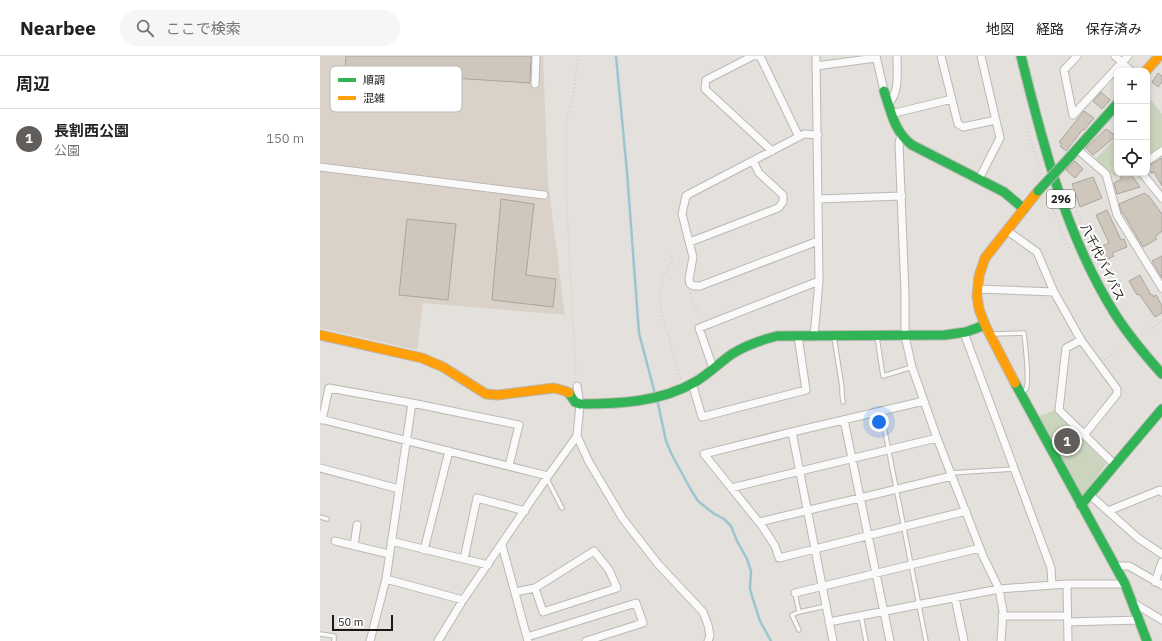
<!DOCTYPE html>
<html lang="ja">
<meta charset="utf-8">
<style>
:root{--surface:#fff;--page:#f6f6f6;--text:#222;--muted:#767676;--line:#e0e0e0;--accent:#615d5a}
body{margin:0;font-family:"IBM Plex Sans","Noto Sans JP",sans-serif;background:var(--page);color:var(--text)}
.controls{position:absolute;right:12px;top:12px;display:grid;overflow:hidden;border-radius:8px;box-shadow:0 2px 6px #0003}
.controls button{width:36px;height:36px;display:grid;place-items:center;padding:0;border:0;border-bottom:1px solid var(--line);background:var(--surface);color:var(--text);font:20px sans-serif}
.scale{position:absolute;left:12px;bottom:10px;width:61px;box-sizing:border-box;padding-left:4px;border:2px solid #1a1714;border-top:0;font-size:11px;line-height:14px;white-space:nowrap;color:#1a1714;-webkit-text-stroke:3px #fff;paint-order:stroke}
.you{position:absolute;left:559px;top:366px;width:14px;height:14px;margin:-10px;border:3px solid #fff;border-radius:50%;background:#1a73e8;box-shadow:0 0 0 6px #1a73e833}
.badge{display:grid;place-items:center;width:26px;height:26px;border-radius:50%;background:var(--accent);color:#fff;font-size:13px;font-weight:700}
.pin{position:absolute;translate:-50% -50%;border:2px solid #fff;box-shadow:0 1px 4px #0006}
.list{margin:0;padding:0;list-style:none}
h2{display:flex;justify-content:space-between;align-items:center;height:52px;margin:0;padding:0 16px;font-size:17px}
h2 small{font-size:13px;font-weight:400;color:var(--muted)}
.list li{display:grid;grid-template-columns:26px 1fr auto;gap:12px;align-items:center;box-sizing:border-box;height:60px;padding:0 16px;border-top:1px solid var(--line)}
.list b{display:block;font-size:15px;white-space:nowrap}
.list p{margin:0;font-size:13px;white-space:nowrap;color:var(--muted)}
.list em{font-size:13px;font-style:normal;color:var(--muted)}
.icon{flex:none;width:22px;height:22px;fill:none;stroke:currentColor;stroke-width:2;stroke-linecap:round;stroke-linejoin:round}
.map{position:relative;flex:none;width:842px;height:585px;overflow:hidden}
header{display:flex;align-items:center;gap:24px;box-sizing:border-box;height:56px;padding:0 20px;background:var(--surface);border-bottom:1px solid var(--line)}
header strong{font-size:19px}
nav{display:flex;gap:22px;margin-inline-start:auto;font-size:14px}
.search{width:280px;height:36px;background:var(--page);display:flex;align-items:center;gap:10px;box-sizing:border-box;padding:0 14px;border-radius:22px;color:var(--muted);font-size:15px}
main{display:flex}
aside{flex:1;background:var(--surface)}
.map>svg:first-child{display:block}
</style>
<header>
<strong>Nearbee</strong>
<div class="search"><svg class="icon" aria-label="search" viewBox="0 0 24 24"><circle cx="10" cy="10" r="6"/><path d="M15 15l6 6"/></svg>ここで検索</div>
<nav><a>地図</a><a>経路</a><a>保存済み</a></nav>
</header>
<main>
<aside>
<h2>周辺<small></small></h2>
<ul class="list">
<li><span class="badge">1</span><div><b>長割西公園</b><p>公園</p></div><em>150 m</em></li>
</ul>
</aside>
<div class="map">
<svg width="842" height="585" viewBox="0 0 842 585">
<rect width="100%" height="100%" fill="#e4e0db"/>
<path fill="#dad2c8" d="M0,0h223l5,126 17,133 -142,-12 -6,47 -97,-22z"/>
<path fill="#cbd5be" d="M831,44l11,14v32l-15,10v-52z
M797,80v37h3l-5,3 -20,-16z
M735,354l51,54 -24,35 -45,-82z"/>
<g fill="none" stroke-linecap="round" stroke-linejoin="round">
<path stroke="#9cc5d2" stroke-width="2.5" d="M296,0l11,116 12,161 16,61
M337,343l9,42 6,14 18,33 8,13 15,12 11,6 7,7 6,15 10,18 4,12 -1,18 2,7 8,25 11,20"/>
</g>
<path fill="#cfc7bc" stroke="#a8a5a1" d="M26,0h185l-1,27 -185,-12z
M838,17l4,3v6l-4,5 -6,-5z
M781,36l9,8 -8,9 -9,-8z
M764,55l10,7 -10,12 -1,-1 -17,22 -6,-5 2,-2 -3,-2z
M786,73l10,7 -23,19 -7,-7z
M842,102v28l-8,-14 -3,1 -4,-6z
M755,105l8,8 -8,9 -9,-8z
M798,117h12l10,14 -23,7 -3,-11 8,-4z
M773,121l9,21 -22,9 -8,-23z
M825,137l2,3 1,-1 14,19v17l-7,6 2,2 -14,8 -20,-34h-1l-3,-9z
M181,143l33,5 -8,71 30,4 -3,28 -61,-7z
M787,154l14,30 3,-1 3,8 -15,6 2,3 -10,5 -6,-13 11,-5 -13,-28z
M87,163l49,5 -8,76 -49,-5z
M842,200v22l-10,-17z
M820,219l11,20 1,-1 1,3 3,-2 6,11v7l-7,4 -16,-23 -2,1 -8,-14z"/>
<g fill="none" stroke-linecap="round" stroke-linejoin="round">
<g stroke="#bbb8b4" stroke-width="5.5">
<path id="lane" d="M672,278l32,-1c1,11 6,48 2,56 -1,1 -4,4 -5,5
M514,281l8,50v6l1,9
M557,281l6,39 29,-9
M561,355l45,230
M630,417l64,-4
M227,423l15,29
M0,461l7,2
M475,537l4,19 -7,3 7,15
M479,556l27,-6
M541,560l5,25
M0,578l14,2v5"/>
</g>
<g stroke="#bbb8b4" stroke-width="9">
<path id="street" d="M433,0l-47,24 -1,9 67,62
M437,0h3l39,81
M556,0l8,35
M621,0l17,68 5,3 33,-7
M757,0l-13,14 9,45 55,-59
M795,0l16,15
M496,10l60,-8
M215,28l1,-28
M568,48c12,-11 9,-32 9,-48
M571,58l61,-15
M498,79l-14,-1 -115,60 -3,2 -4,18 11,43 -4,22 1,5 4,2h6l118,-45
M581,79l-2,8 6,151v42l7,31 25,71 46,118 16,33 4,22 -2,30
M757,93l29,25 11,41 45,73
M827,105l15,-10
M0,111l224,28
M822,117l20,25
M659,123l21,-41 -19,-82
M498,143l84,-3
M686,174l31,22 17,40 27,48 36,49v5l-33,41
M370,186l88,-34 5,-6v-7l-24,-22 -6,-12
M658,233l76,3
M644,277l87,235 1,17
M494,280l5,-55 -3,-225
M761,284l-15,8 -7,62 55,54
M393,312l-14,-40 120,-47
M372,327l10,34 104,-27 -8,-54
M604,345l-132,31 -88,22 58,72 13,20 4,12 187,-47
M0,363l228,57
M2,364l7,-32 83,15 107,22 -10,41
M524,364l46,221
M472,376l41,209
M257,380l12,26 34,57 35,45 45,48 5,13 2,11 -2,5
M0,412l79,21
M411,432l206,-50
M770,439l48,43 24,16
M788,455l52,-21 2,2
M439,466l193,-46
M15,485l54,13
M71,485l97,24
M182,489l26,96
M34,490l3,-21
M104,494l25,-99
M144,503l13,-61 48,13
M795,510h14l33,19
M66,523l77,21
M835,526l7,-20
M747,528l1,57
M195,536l20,-4 59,-37 15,19 8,18 -74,24 -8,-24
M475,537l185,-45
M635,542l9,43
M812,546l30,18
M682,560h65
M509,566l170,-33 68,-5h58
M748,566l72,-2
M207,581l109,-34 7,20 -57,18
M50,585l16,-62 26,-176
M118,585l25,-41 85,-124 29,-40 3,-32 -3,-18"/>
</g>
<g stroke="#bbb8b4" stroke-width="11">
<path id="fast" d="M701,0c22,89 45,180 94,258 14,22 30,41 47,60
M564,35c7,20 10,41 28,54l92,47 20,17
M748,103l49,-55
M695,327l110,201 22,57
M249,337l6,9 5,2c39,0 81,-2 115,-22 14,-8 24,-19 37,-28 14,-9 29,-14 45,-18l168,-1 21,-3 19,-7
M761,449l81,-96"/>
</g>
<g stroke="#bbb8b4" stroke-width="11">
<path id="slow" d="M826,15l13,-15
M0,279l102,23 21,9 43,27 12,1 56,-7 11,3 4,2
M695,327l-30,-58 -6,-16 -2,-13 2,-20 6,-18 53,-67"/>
</g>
<path stroke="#cccbc9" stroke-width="1.5" stroke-dasharray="1 3" stroke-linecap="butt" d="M706,68l15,52
M727,139l22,53
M751,140l11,28
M768,183l11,24
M351,200l2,7 -10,12 -3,21 2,20 19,64
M371,237l-1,1 10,25
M822,279l20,-14
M784,303l21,-13
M256,323l-10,-188v-67l8,-33 4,-35"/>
<use href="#lane" stroke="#fbfafa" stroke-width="3.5"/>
<use href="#street" stroke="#fbfafa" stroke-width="7"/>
<use href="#fast" stroke="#30b455" stroke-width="9"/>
<use href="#slow" stroke="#ff9f0a" stroke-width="9"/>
<g stroke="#bbb8b4" stroke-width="11" stroke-linecap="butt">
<path id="fast-bridge" d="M718,135l30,-32"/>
</g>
<use href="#fast-bridge" stroke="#30b455" stroke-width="9"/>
</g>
<g text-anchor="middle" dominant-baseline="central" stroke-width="4" stroke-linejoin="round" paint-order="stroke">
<rect fill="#fff" stroke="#5f5d5a" stroke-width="1" x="727" y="134" width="28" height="18" rx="3"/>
<g font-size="11" font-weight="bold" fill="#1a1714">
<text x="741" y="143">296</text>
</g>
<g font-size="12" fill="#1a1714" stroke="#fff">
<text transform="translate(783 206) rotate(64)">八千代バイパス</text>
</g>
</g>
<rect x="10" y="10" width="132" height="46" rx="6" fill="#fff" stroke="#bab9b8" stroke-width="1"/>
<rect x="18" y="22" width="18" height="4" fill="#30b455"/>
<rect x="18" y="40" width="18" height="4" fill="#ff9f0a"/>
<g font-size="11" fill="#1a1714">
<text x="43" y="28">順調</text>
<text x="43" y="46">混雑</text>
</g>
</svg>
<div class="controls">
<button>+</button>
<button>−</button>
<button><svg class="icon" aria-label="locate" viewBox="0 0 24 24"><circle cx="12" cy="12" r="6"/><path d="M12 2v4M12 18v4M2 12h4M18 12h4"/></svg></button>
</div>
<div class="scale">50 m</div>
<div class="you"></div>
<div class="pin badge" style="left:747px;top:385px">1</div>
</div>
</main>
